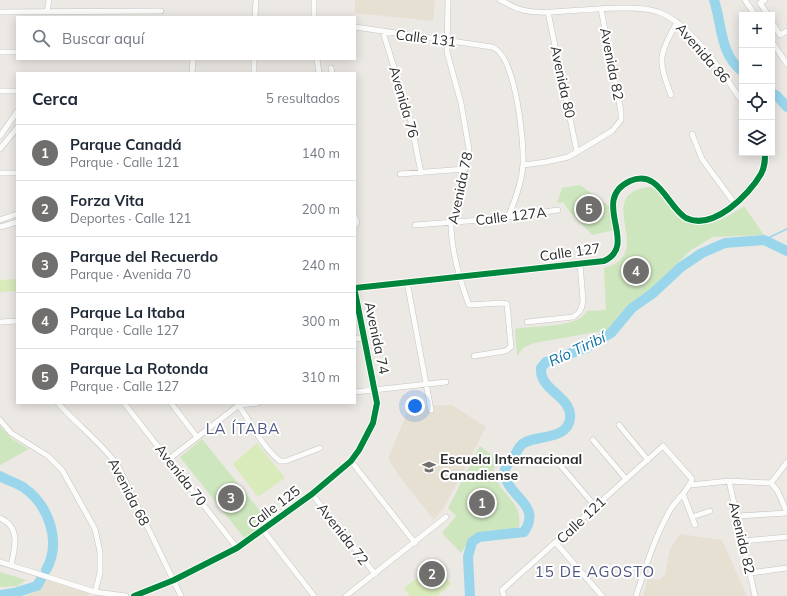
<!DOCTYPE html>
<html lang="es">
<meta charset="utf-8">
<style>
:root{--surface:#fff;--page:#f2f2f3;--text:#1f2937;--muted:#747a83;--line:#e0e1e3;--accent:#706f6e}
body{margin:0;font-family:Mulish,sans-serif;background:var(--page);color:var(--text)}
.controls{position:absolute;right:12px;top:12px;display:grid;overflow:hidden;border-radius:0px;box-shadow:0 2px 10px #0003}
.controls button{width:36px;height:36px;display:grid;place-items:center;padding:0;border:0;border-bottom:1px solid var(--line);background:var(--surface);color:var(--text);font:20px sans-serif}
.you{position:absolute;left:415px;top:406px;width:14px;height:14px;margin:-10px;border:3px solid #fff;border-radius:50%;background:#1a73e8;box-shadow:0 0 0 6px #1a73e833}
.badge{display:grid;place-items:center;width:26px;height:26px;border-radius:50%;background:var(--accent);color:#fff;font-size:13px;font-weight:700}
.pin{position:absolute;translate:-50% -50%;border:2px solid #fff;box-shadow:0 1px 4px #0006}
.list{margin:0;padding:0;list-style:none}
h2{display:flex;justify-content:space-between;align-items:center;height:52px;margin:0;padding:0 16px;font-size:17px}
h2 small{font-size:13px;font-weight:400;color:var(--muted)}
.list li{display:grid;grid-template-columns:26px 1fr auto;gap:12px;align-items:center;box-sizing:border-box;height:56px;padding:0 16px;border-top:1px solid var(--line)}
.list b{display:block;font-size:15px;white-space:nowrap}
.list p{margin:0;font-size:13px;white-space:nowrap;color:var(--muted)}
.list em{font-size:13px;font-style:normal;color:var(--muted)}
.icon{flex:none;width:22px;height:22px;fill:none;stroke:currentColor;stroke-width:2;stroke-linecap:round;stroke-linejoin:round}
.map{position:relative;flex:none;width:787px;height:596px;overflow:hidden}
.search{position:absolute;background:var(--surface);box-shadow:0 2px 10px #0003;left:16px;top:16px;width:340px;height:44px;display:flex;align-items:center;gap:10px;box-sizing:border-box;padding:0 14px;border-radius:0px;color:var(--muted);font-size:15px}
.panel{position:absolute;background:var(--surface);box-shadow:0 2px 10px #0003;left:16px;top:72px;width:340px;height:332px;border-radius:0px}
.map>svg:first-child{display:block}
</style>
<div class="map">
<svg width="787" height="596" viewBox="0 0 787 596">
<rect width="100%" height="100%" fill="#ece8e4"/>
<path fill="#e6e0d3" d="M355,0h80l-2,21 -78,-8z
M452,405l34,22 -41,79 -11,14 -35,-44 -11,-18 22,-52z
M680,534l42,6 25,56h-104l5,-18 11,2 6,-5 5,-26z
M44,580l45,13 -1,3h-64l15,-5z"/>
<path fill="#cee6be" d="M580,185l29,21 5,24 -22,5 -23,-24 -6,-9 -6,1 5,-15z
M647,187c16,1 17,12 25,23 20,27 51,11 72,-4l20,29 -51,2 -22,13 -83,80 -74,13 -11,5 -6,8 -2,-27c18,-4 63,0 72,-18l19,-1 -2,-42c54,-14 -12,-71 43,-81z
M0,426l12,13 17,10 -29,16z
M202,439l66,82 -23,18 -65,-82z
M480,446l17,13 -4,13c3,5 5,13 9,17 11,13 19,19 17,37l-6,4h-22l-18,5 -12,18 -19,-20 14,-17 -8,-8z
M0,572l26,8 -8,6 -18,1z"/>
<path fill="#d9eabb" d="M17,279v12l-17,1v-12z
M257,443l28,35 -27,19 -25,-33z
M435,564l16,20 -14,12h-27l-6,-8z"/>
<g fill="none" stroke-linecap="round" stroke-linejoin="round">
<path stroke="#99d6ec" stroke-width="1.5" d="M764,240l23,-11"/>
<path stroke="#99d6ec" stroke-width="10" d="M714,0c8,24 6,55 28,71
M772,93l5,3 10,11
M0,476c7,4 16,7 23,11 26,18 39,55 23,83
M0,595l14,-2 23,-7 4,-7
M470,596l-2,-39 4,-15 7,-5 45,-5c20,-29 -21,-36 -19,-62 1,-6 5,-8 8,-12 4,-5 5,-12 11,-15 13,-8 43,-3 46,-24 3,-23 -31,-28 -29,-51l5,-6 40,-14 25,-15 21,-25 20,-14 29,-27 21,-14 23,-10 39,-3 23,11"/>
<g stroke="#c5c4c5" stroke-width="6">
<path id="street" d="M314,0v17
M448,0l-1,52 14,51 8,46 -18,74c0,28 8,55 18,82l33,-2 5,1 4,43 -6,4 -31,5
M500,0c7,3 13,7 19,9 19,6 41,2 61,1 20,-1 60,-5 78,2 31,10 67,63 84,90
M745,0l10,15
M765,0l-5,3 8,12
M0,12l161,-1
M47,12l2,-12
M548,12l29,140
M255,17l1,-17
M772,22l8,13 7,-4
M355,27l137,20c24,8 32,94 31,117 -1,18 -8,37 -15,53
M383,32l28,90 10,51
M772,42l15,22
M0,52h17
M317,59l2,14
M331,68l1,5
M192,73l1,-14
M254,73v-14
M0,91h17
M671,95c-14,-37 -12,-39 6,-73
M692,134l10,25 33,45
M0,136l17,-24
M0,149l17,-21
M523,165l23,-3 22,-5 9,-5 35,-21 9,-11v-8l-20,-103
M0,173h17
M400,174l65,-5
M355,217l2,5 -2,3
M0,220l17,-6
M415,225l79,-6 64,-9
M0,227l17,-5
M407,282l24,128
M355,288l249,-27c36,-16 -15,-61 26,-80 29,-13 38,27 56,37 27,13 63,-23 75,-44 4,-7 4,-14 4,-21
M0,322l17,-1
M527,322l46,-5c7,-4 9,-8 10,-17l-3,-36
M355,339l8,-1
M355,392l91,-10
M58,403c19,22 43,39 60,63l63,130
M124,403l113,145
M171,403l26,34
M237,403c14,19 24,43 43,58h6l34,-13
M0,420l11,13 37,23 14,14 33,59 5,23v21l-5,19
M619,425l29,35
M593,440l33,39
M169,459l70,-54 19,-2
M351,461l64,82
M561,466l34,40
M729,481l26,115
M771,483l6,7 10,22
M771,483l16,-21
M690,485l39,-4 42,2
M312,494l63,80
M683,494l12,31
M737,516l50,-3
M692,517l18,-6
M0,518c21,9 15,30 11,47
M263,530l51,66
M743,541l44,-4
M556,543l46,53
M0,562l95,30 31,4
M750,573l37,-5
M134,596l40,-16 63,-32 75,-54 39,-33 8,-11 14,-27 4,-20 -22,-111
M346,596l100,-79
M504,596l-2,-6 161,-144 29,33c-4,13 -17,21 -23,33 -15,27 -23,54 -33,84"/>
</g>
<use href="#street" stroke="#fcfcfb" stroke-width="5"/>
<g stroke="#fff" stroke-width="8">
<path id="cycleway" d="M355,288l249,-27c36,-16 -15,-61 26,-80 29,-13 38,27 56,37 27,13 63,-23 75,-44 4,-7 4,-14 4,-21
M134,596l40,-16 63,-32 75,-54 39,-33 8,-11 14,-27 4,-20 -22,-111"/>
</g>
<use href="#cycleway" stroke="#00873e" stroke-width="6"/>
</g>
<defs>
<g id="school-bare" transform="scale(1.08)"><path d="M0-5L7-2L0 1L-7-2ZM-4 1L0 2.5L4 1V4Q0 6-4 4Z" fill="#706f6e" stroke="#fff" stroke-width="2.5" paint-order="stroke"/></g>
</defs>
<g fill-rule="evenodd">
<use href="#school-bare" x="429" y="467"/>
</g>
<g text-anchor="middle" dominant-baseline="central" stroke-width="4" stroke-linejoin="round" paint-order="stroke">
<g font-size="14" fill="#2e2e2e" stroke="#fff">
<text transform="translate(426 38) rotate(7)">Calle 131</text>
<text transform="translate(703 53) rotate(49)">Avenida 86</text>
<text transform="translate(612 64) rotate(79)">Avenida 82</text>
<text transform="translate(563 82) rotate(78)">Avenida 80</text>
<text transform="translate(404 102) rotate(74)">Avenida 76</text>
<text transform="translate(460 188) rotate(-78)">Avenida 78</text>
<text transform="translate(511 216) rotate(-7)">Calle 127A</text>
<text transform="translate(570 252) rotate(-8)">Calle 127</text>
<text transform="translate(377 338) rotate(78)">Avenida 74</text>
<text transform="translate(181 475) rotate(52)">Avenida 70</text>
<text transform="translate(129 492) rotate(63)">Avenida 68</text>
<text transform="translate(274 507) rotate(-37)">Calle 125</text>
<text transform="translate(581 520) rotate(-43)">Calle 121</text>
<text transform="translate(343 534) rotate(52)">Avenida 72</text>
<text transform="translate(742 538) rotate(77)">Avenida 82</text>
</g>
<g font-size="14" font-weight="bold" fill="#2e2e2e" stroke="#fff" text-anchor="start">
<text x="440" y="459">Escuela Internacional<tspan x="440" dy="16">Canadiense</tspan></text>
</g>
<g font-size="15" font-style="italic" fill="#0d6fa3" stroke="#fff">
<text transform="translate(577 349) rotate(-25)">Río Tiribí</text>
</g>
<g font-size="15" letter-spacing="1" fill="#4d5680" stroke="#fff">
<text x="243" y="428">LA ÍTABA</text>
<text x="595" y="571">15 DE AGOSTO</text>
</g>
</g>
</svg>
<div class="controls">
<button>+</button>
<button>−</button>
<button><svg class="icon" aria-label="locate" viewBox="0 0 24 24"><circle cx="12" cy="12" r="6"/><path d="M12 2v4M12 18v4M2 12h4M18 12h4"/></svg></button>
<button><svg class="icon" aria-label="layers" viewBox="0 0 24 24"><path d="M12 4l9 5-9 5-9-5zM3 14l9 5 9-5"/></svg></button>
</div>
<div class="you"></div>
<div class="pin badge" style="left:482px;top:503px">1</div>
<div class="pin badge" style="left:432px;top:574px">2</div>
<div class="pin badge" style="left:231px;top:498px">3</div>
<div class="pin badge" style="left:636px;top:271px">4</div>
<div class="pin badge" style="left:589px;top:209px">5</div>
<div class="search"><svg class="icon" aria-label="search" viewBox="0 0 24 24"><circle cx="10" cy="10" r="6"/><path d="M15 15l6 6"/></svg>Buscar aquí</div>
<section class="panel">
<h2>Cerca<small>5 resultados</small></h2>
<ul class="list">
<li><span class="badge">1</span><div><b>Parque Canadá</b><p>Parque · Calle 121</p></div><em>140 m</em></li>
<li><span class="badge">2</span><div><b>Forza Vita</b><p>Deportes · Calle 121</p></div><em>200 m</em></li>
<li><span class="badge">3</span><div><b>Parque del Recuerdo</b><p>Parque · Avenida 70</p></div><em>240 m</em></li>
<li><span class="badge">4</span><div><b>Parque La Itaba</b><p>Parque · Calle 127</p></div><em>300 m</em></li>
<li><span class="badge">5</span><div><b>Parque La Rotonda</b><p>Parque · Calle 127</p></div><em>310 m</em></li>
</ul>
</section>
</div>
